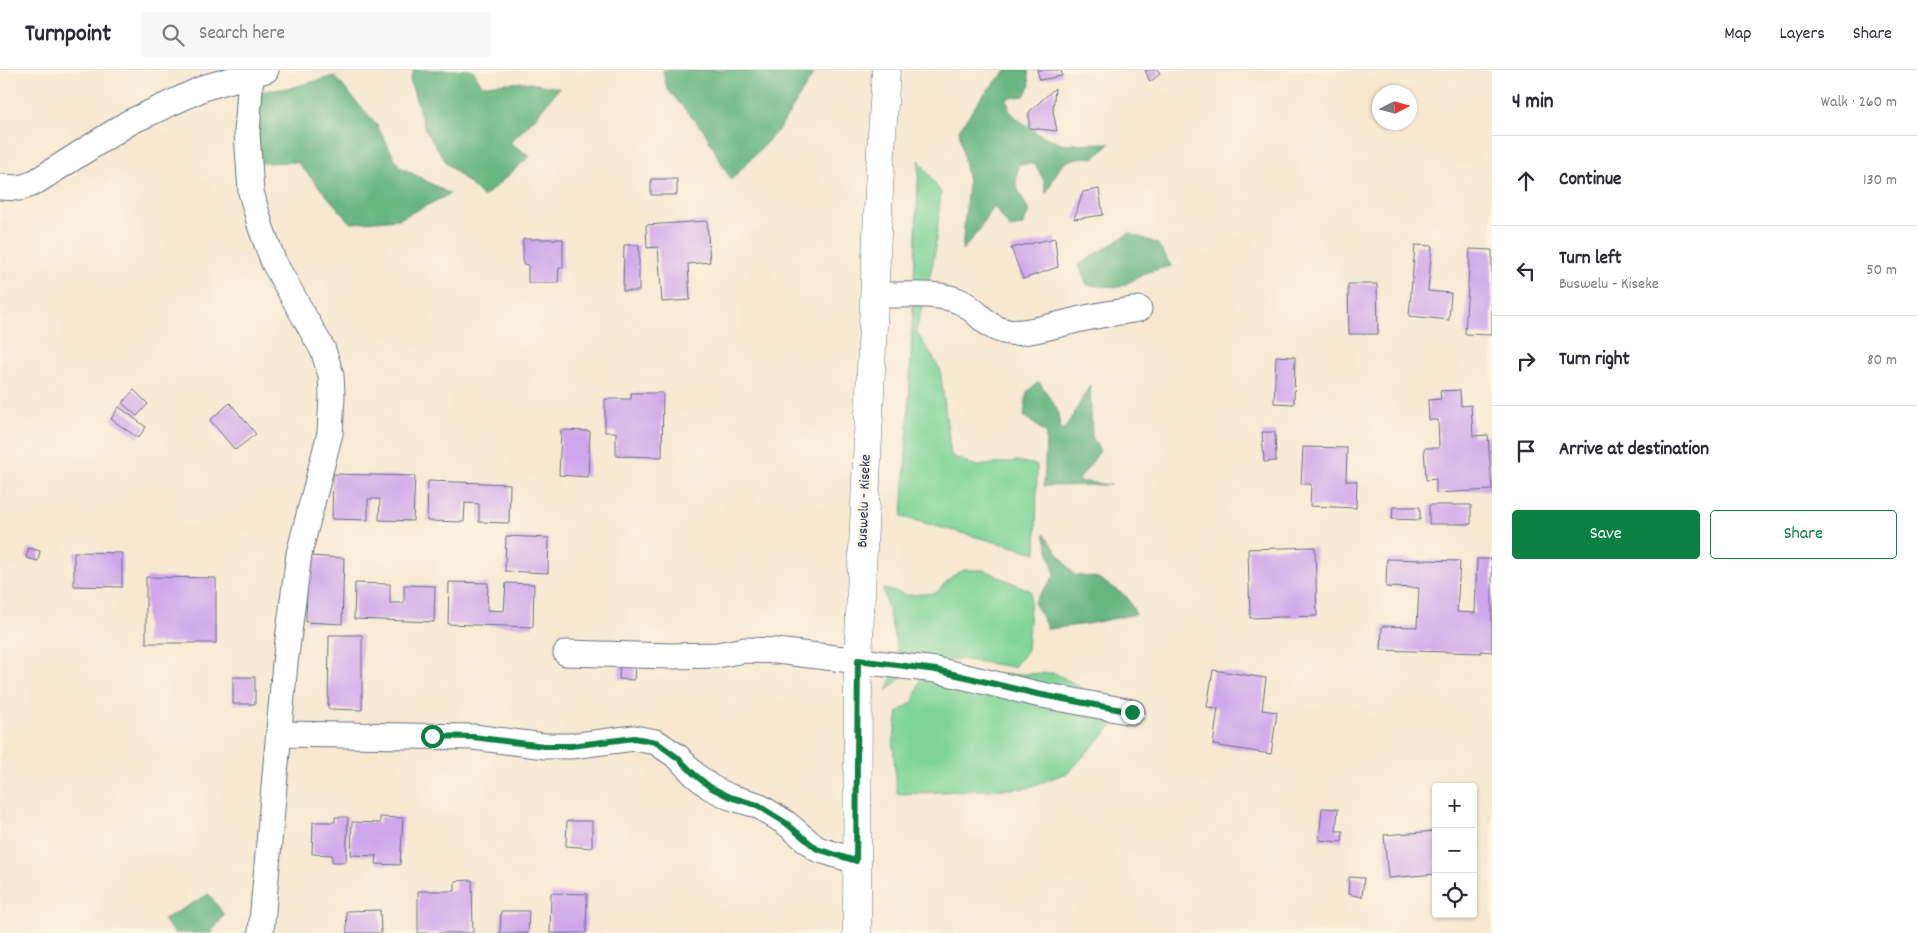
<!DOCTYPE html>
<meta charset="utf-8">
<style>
:root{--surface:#fff;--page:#f7f7f7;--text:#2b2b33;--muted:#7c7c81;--line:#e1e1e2;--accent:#0b8043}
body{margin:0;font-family:Dekko,sans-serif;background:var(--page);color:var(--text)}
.controls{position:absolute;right:15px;bottom:15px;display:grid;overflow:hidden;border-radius:5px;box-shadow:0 1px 4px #0004}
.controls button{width:45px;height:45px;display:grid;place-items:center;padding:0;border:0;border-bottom:1px solid var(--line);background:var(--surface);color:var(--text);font:25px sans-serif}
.compass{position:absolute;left:1372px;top:15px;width:45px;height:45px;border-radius:50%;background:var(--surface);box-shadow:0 1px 4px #0004;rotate:84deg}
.stop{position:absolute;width:15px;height:15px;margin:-11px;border:4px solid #0b8043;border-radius:50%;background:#fff}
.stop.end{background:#0b8043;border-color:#fff;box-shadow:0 1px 5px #0008}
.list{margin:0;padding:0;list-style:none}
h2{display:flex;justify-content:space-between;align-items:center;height:65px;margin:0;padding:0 20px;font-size:21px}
h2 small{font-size:16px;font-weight:400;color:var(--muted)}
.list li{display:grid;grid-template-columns:32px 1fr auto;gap:15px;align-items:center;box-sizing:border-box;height:90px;padding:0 20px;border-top:1px solid var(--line)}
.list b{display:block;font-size:19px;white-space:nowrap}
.list p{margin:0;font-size:16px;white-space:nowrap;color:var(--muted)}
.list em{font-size:16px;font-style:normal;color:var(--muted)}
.actions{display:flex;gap:10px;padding:15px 20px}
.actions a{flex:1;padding:11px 0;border:1px solid var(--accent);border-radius:5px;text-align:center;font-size:18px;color:var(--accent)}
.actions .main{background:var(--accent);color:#fff}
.icon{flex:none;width:28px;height:28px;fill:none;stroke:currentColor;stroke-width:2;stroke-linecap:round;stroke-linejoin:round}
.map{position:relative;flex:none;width:1492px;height:863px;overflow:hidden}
header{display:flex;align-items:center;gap:30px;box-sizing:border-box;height:70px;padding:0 25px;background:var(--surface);border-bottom:1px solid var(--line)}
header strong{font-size:24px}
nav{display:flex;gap:28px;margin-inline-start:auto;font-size:18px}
.search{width:350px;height:45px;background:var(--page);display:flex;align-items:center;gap:12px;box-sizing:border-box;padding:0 18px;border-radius:5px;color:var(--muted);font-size:19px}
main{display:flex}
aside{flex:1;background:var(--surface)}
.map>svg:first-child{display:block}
</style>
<header>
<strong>Turnpoint</strong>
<div class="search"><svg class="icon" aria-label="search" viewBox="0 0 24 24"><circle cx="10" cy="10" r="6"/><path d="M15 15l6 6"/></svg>Search here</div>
<nav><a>Map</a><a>Layers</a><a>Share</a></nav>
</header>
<main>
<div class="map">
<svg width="1492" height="863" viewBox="0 0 1492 863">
<rect width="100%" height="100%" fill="#fcf5e5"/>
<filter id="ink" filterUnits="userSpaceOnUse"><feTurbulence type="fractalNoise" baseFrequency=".02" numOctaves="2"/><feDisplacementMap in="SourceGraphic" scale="10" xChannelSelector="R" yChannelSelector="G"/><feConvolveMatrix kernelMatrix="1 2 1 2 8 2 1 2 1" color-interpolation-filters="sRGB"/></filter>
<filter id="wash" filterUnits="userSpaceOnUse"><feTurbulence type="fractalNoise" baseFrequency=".0096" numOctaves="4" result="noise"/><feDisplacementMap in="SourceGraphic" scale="20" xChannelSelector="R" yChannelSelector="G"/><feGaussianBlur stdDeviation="1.12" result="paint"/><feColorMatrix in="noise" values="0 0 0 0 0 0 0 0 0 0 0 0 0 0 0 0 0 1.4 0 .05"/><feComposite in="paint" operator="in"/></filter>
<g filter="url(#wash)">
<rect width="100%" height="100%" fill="#f7e8d0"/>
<path fill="#7fd497" stroke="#4d827a" d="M919,90l22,33 -7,65 -18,73 24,38 11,87 26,10 40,-5 20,4 -1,88 -134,-36 6,-93z
M964,500h20l47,21 -4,59 -13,17 -54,-8 -46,6 -27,26 12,-35 -16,-67 25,6 28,-2 15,-16z
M1054,603l27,14 36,33 -48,52 -42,16 -130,6 -4,-50 5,-32 15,-10 8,-24z"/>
<path fill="#67b680" stroke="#41726f" d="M414,0h59l9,15 42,-3 35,6 -25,31 -24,24 20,13 -46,41 -36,-32 -23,-35 -15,-50z
M663,0h147l4,3 -34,55 -49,52 -27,-49 -37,-42z
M1007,0h21l2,16 -6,10 -17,2 2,12 11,11 17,12 24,11 49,-1 -16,15c-33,-3 -35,10 -48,36l-2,-13 -9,-17h-17l-2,21 13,27 -7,14 -12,2 -17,-23 -13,24 -18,22 6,-68 -9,-53 23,-34z
M334,6l42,48 23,42 51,28 -51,25 -48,4 -54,-61 -37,1 -4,-71 34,-4z
M1129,163l29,11 13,22 -23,6 -28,15 -33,-2 -8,-20z
M1039,312l18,27 4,21 5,-3 24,-42 2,52 8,14 -22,30 34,4 -68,1 2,-53 -22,-17 3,-24z
M1044,464l30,41 24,3 29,19 9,17 -49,10 -39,5 -14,-27 21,-27z
M209,824l15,21 -13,18h-36l-12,-13z"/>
<g id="blocks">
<path fill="#cea6eb" d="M1037,0h24l1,6 -22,4z
M1145,0h13l2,4 -10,8z
M1055,18l-2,23 4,20 -28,-3v-16z
M651,109h26v16h-26z
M1099,119l4,26 -29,4 9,-27z
M707,151l3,41 -22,2 2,36 -28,2 -4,-55 -11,1 -1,-23z
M1055,168l3,29 -35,12 -12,-31z
M523,169h40v29h-4l-1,15h-30v-18l-5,-1z
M624,175h15v46h-16z
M1415,175l17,1 -4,45 23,2 -2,27 -40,-4z
M1470,179l22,1v85l-27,-1z
M1348,214h29l1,50h-29z
M1276,286l19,1 -1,47 -20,-1z
M134,320l14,14 -11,12 -15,-13z
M1460,320l1,16 10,-1 2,31 15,-1 4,55 -56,3v-14l-10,1 -2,-32h15l-1,-28h-9l-1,-20 13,-1 -1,-8z
M631,323h32l-1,64 -46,-1v-24h-11v-33h26z
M230,333l26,31 -21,16 -25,-30z
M119,337l27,20 -8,11 -27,-19z
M561,360l29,1 -2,46 -29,-2z
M1262,362h13l1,29 -12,1z
M1303,377l44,1 -1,33h11l-1,27 -46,-2 1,-22h-10z
M333,404l82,2 -2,45 -34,-1 1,-21h-12v21l-36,-1z
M428,411l82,3 -1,39 -30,-1v-18l-14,-1 -1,19 -37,-1z
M1429,435h42v19h-42z
M1393,437h27v13l-28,-1z
M506,466l43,2 -1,35 -43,-2z
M1315,477l2,69 -67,2 -2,-69z
M29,478l11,3 -2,10 -12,-3z
M74,482l48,1v34l-48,-1z
M308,486l36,2 -2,66 -36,-2z
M1387,489l73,2 -3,51 18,1 2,-54h15v93l-11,-1v2l-100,-3 1,-24 35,1 2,-39 -33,-1z
M146,507l70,1v65h-70z
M449,512l39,1 -1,27 17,1 2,-28 28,1 -1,43 -85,-3z
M355,513l35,1v19h14v-18l31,1 -1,36 -80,-3z
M329,565h33v75l-34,-1z
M620,593l15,2 -1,15 -15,-1z
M1213,600l53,8 -4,32 15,2 -6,42 -58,-9 5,-37 -11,-1z
M233,607h22v27h-22z
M1322,738l16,1 -2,22h7l-1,11 -23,-2z
M335,747h13l-2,45h-14v-7l-20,-1 1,-32h22z
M380,747l23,1 -3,47 -24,-1 1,-8 -26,-1 1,-33 28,1z
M567,751h25v27l-26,-2z
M1436,761v43l-48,4 -4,-43z
M1349,807l15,1 -2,19 -14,-3z
M472,810l1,53h-55v-42h37v-10z
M551,823l36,1 -1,39h-36z
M380,840l1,23h-34l-1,-22z
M501,841h28l-1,22h-28z"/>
</g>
</g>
<g filter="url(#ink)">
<use href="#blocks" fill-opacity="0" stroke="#687086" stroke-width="1"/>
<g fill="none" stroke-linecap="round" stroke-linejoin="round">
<g stroke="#687086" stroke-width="27">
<path id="minor" d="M251,4l-4,59 4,59 10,36 13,35 49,87 8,25 1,21 -2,37 -31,121 -14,109 -24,270
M0,117l20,1 12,-4 98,-62 76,-35 60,-17
M874,225c25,1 65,-4 87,7 18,9 24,26 47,30 20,3 57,-10 78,-14 18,-4 35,-6 53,-9
M566,583l105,3 46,-1 28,-5 31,1 160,19 101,24 95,18
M279,664l194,3 72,9h26l63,-8 22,4 22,15 16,17 16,13 20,10 27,8 29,18 31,26 39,12"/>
</g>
<g stroke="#687086" stroke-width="29">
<path id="secondary" d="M857,863l1,-273 22,-492 6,-98"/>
</g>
<use href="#minor" stroke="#fff" stroke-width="25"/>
<use href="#secondary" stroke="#fff" stroke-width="28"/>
</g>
</g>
<g fill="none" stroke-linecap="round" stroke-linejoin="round" filter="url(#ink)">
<path stroke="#0b8043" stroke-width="6" d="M432,666l41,1 71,9h27l63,-8 22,4 22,16 16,16 16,13 20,10 27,8 29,18 31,26 39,12 2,-201 78,10 101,24 95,18"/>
</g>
<g text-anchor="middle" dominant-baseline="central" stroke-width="5" stroke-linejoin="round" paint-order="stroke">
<g font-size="15" fill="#1b2f5e" stroke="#fcf5e5">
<text transform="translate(865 431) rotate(-88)">Buswelu - Kiseke</text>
</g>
</g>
</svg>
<div class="controls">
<button>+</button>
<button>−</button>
<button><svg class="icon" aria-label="locate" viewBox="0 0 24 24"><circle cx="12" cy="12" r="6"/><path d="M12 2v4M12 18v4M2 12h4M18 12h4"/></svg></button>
</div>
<svg class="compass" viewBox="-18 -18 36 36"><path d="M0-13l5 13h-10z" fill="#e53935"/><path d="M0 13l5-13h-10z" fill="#7c7c81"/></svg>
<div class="stop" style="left:432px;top:666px"></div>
<div class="stop end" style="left:1132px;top:642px"></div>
</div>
<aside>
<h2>4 min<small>Walk · 260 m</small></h2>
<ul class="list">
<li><svg class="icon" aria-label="ahead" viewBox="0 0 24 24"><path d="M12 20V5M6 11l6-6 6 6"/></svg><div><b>Continue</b></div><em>130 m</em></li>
<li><svg class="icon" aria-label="left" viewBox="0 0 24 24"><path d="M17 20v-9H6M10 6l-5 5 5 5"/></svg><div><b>Turn left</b><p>Buswelu - Kiseke</p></div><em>50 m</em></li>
<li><svg class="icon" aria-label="right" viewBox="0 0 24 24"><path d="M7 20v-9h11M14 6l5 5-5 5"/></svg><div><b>Turn right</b></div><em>80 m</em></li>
<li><svg class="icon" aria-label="arrive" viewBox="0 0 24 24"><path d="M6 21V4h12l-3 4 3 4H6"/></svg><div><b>Arrive at destination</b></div></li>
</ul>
<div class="actions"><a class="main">Save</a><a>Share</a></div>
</aside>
</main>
